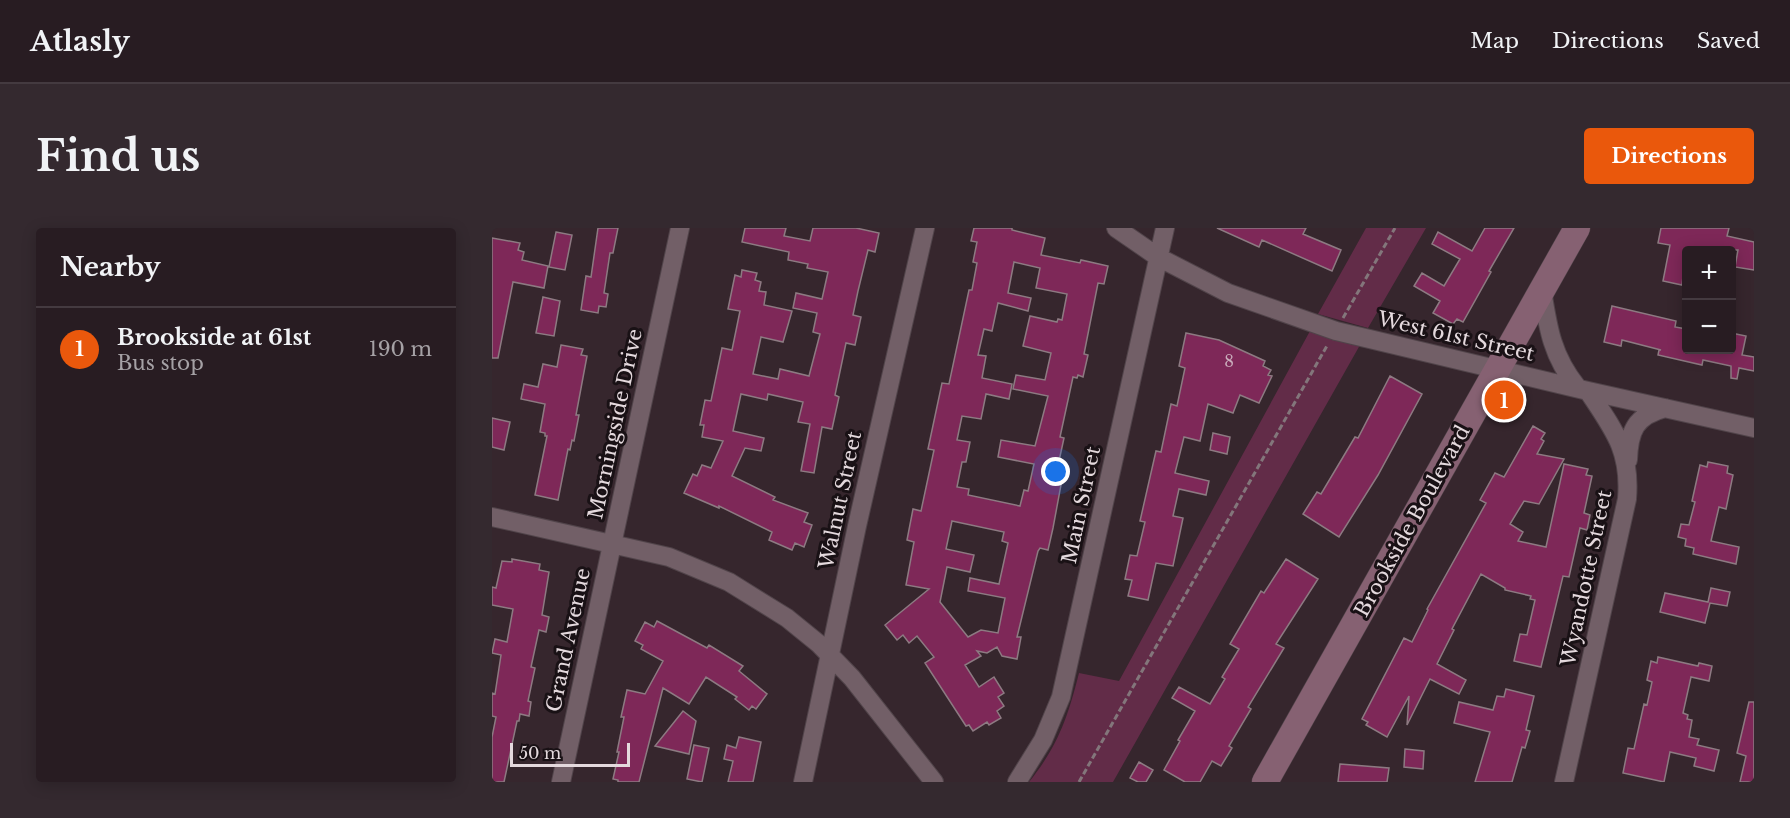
<!DOCTYPE html>
<meta charset="utf-8">
<style>
:root{--surface:#281c22;--page:#34292f;--text:#f1f3f6;--muted:#a5a1a5;--line:#443a40;--accent:#ea580c}
body{margin:0;font-family:"Libre Baskerville",serif;background:var(--page);color:var(--text)}
.controls{position:absolute;right:18px;top:18px;display:grid;overflow:hidden;border-radius:6px;box-shadow:0 3px 15px #0003}
.controls button{width:54px;height:54px;display:grid;place-items:center;padding:0;border:0;border-bottom:2px solid var(--line);background:var(--surface);color:var(--text);font:30px sans-serif}
.scale{position:absolute;left:18px;bottom:15px;width:120px;box-sizing:border-box;padding-left:6px;border:3px solid #e4d9dd;border-top:0;font-size:16px;line-height:21px;white-space:nowrap;color:#e4d9dd;-webkit-text-stroke:4px #191115;paint-order:stroke}
.you{position:absolute;left:564px;top:244px;width:21px;height:21px;margin:-15px;border:4px solid #fff;border-radius:50%;background:#1a73e8;box-shadow:0 0 0 9px #1a73e833}
.badge{display:grid;place-items:center;width:39px;height:39px;border-radius:50%;background:var(--accent);color:#fff;font-size:20px;font-weight:700}
.pin{position:absolute;translate:-50% -50%;border:3px solid #fff;box-shadow:0 2px 6px #0006}
.list{margin:0;padding:0;list-style:none}
h2{display:flex;justify-content:space-between;align-items:center;height:78px;margin:0;padding:0 24px;font-size:26px}
h2 small{font-size:20px;font-weight:400;color:var(--muted)}
.list li{display:grid;grid-template-columns:39px 1fr auto;gap:18px;align-items:center;box-sizing:border-box;height:84px;padding:0 24px;border-top:2px solid var(--line)}
.list b{display:block;font-size:22px;white-space:nowrap}
.list p{margin:0;font-size:20px;white-space:nowrap;color:var(--muted)}
.list em{font-size:20px;font-style:normal;color:var(--muted)}
.map{position:relative;flex:none;width:1262px;height:554px;overflow:hidden;border-radius:6px}
header{display:flex;align-items:center;gap:36px;box-sizing:border-box;height:84px;padding:0 30px;background:var(--surface);border-bottom:2px solid var(--line)}
header strong{font-size:28px}
nav{display:flex;gap:33px;margin-inline-start:auto;font-size:21px}
.intro{display:flex;align-items:center;justify-content:space-between;box-sizing:border-box;height:144px;padding:0 36px}
h1{margin:0;font-size:42px}
.button{padding:15px 27px;border-radius:6px;background:var(--accent);color:#fff;font-size:21px;font-weight:700}
main{display:flex;gap:36px;padding:0 36px}
aside{flex:1;background:var(--surface);border-radius:6px;box-shadow:0 3px 15px #0003}
.map>svg:first-child{display:block}
</style>
<header>
<strong>Atlasly</strong>
<nav><a>Map</a><a>Directions</a><a>Saved</a></nav>
</header>
<div class="intro"><h1>Find us</h1><a class="button">Directions</a></div>
<main>
<aside>
<h2>Nearby<small></small></h2>
<ul class="list">
<li><span class="badge">1</span><div><b>Brookside at 61st</b><p>Bus stop</p></div><em>190 m</em></li>
</ul>
</aside>
<div class="map">
<svg width="1262" height="554" viewBox="0 0 1262 554">
<rect width="100%" height="100%" fill="#36262d"/>
<path fill="#622c48" d="M874,0h60l-58,100 -50,-14z
M818,103l50,14 -247,437h-84c29,-36 39,-65 50,-109l40,8z"/>
<path fill="#7e2858" stroke="#8d7a82" stroke-width="1.5" fill-rule="evenodd" d="M106,0h20l-5,25h-3l-6,40 4,1 -2,13 -7,-1 -1,7 -17,-3 5,-34 5,1z
M253,0h41l-2,8 26,5 3,-13h43l23,5 -4,19 -7,-2 -10,41 -5,24 8,2 -6,28 -9,-2 -11,52 4,2 -7,32 -10,-2 -8,46 -13,-2 9,-47 -12,-2 5,-20 -35,-8 -1,6 -26,-6 -8,37 31,7 -3,13 -16,-3 -13,28 43,21 -2,3 35,13 -4,9 8,3 -8,22 -9,-4 -3,7 -23,-10 3,-8 -53,-26v2l-35,-15 9,-19 4,2 5,-11 9,3 12,-27 -21,-4 2,-12h-4l5,-25 6,1 11,-53 10,2 8,-39 -12,-2 7,-34 6,2 1,-7 15,3 -2,7 6,2 -2,9 7,1 -2,13 28,6 -9,31 -22,-5 -8,37 25,5 2,-10 29,7 11,-42 -7,-2 4,-19 -24,-5 3,-15 26,6 6,-27 -21,-4 1,-4 -20,-4 1,-8 -47,-10z
M482,0h38v2l33,8 -4,17 39,8 1,-3 27,6 -4,18 -6,-1 -14,71 4,1 -5,22 -5,-2 -1,3 -4,-1 -13,60 4,1 -10,46 7,1 -8,43 -5,22 -8,-2 -2,3 -21,86h4l-4,22 -15,-3 -5,-9 -10,6 -10,-2 4,5 -16,9 14,22 15,-10 10,16 -6,4 6,9 -7,5 4,7 -12,7 -2,-3 -14,9 -4,-6 -3,1 -41,-63 9,-6 -17,-21 -8,7 -6,-8 -6,5 -12,-15 44,-36 -23,-4 8,-43 -7,-2 6,-31 8,2 13,-61 -6,-1 14,-66 7,1 20,-94h3l5,-27 -4,-1 4,-20 -6,-1zM522,34l26,6 -4,20 31,6 -5,26 -4,-1 -1,3 -27,-6 -7,30 28,7 -6,27 -29,-5 -3,14 35,7 -13,50 -34,-6 -3,17 36,7 -6,27 -4,-1 -4,16 -52,-11 1,-6 -12,-2 5,-25h4l4,-20 -13,-2 5,-24 19,3 5,-25 23,5 3,-15 -30,-6 4,-22 -8,-1 6,-26 8,2 6,-28 30,8 3,-13 -23,-5zM460,293l52,11 -2,9 6,2 -9,41 -29,-6 -2,13 37,7 -7,35 -17,-3 -13,7 -28,-35 7,-35 23,5 4,-17 -28,-6z
M725,0h89l-3,6 38,16 -9,21 -70,-31 -3,7z
M993,0h29l-25,43 2,1 -28,50 -6,-3 -4,5 -20,-11 7,-12 -26,-15 8,-13 22,13 16,-27 -28,-15 6,-12 34,19z
M1169,0h68l-2,8 27,6v28l-19,-3 3,-17h-52l-4,35 -19,-4 7,-36 -12,-2z
M64,4l16,3 -7,35 -16,-3z
M0,10l28,5 -2,7 6,2 -2,8 26,6 -4,22 -31,-6 -15,76h-6z
M51,69l17,4 -6,35 -18,-3z
M1120,78l64,15 -1,6 11,2v21h45v-17l15,3 -4,19 12,2v14l-15,-3 -2,11 -6,-1v-12l-28,-6 -1,5 -44,-10 1,-5h2l-39,-10 -1,6 -17,-4z
M694,105l33,7 46,21 -2,5 8,4 -3,5 4,1 -13,27 -19,-8 -7,18 -25,-9 -8,37 -16,-4 -9,36 34,8 -3,14 -27,-6 -6,27 10,2 -10,48 -17,-3 -8,37 -20,-4 4,-16 -7,-1 5,-24 7,1 8,-34 -5,-1 16,-70 5,1 10,-48 6,2 8,-38 -6,-2z
M69,117l22,4 -2,6 6,1 -11,59h3l-5,26 -2,-1 -2,10 -2,-1 -10,51 -23,-5 12,-59h-2v-3l-5,-1 5,-28 -24,-5 3,-15 14,3 5,-23 14,3z
M898,148l32,18 -44,81 -39,62 -36,-23 14,-22 4,2 34,-57 3,1z
M0,190l18,4 -6,28 -12,-3z
M1041,198l12,7 -4,6 3,2 -7,13 27,5 -25,45 -15,-3 -14,23 13,8 -5,9 28,6 18,-83 24,5 -2,6 6,1 -8,37 6,2 -3,15 -7,-2 -11,49 -6,-1 -22,91 -27,-6 6,-27 7,1 8,-35 -5,-1 1,-3 -26,-6v-2l-24,-14 -29,55 2,1 -17,34 29,16 -7,14 -29,-15 -23,46 2,-29 -22,41 -21,-12 2,-3 -6,-3 42,-81 8,4 16,-32 -1,-1 59,-106 -6,-3 15,-27 9,4z
M721,205l17,4 -3,17 -17,-4z
M1216,234l20,4 -1,7 6,2 -7,34 -7,-2 -8,34 28,6 -3,17 -43,-10 1,-6 -9,-2 1,-7 -8,-2 3,-13 8,1 6,-23 -3,-1 8,-36 7,2z
M20,331l28,5 -1,6 10,2 -7,43 7,2 -3,15 -7,-2 -8,37 4,1 -7,33 3,1 -2,14 -9,-2 -1,7h-2l-13,61h-12v-45l4,-20 -4,-1v-23l3,1 6,-39 -9,-2 3,-14 12,3 6,-33 -21,-4v-18l4,1 6,-27 10,1z
M794,331l32,20 -42,65 8,4 -36,59 3,2 -22,37 3,2 -11,18 -9,-5 -12,21h-15l-21,-12 16,-29 -2,-1 17,-29 -23,-13 7,-11 31,17 15,-25 -3,-2 17,-28 -9,-5 31,-53 3,2z
M1219,360l19,4 -3,14 -17,-3 -5,20 -45,-11 5,-19 43,9z
M165,393l50,27 2,-3 34,21 -4,5 28,23 -11,15 -4,-3 -3,4 -14,-11 2,-2 -31,-20 -17,27 -26,-16 -24,94h-21v-2l-5,-1 6,-27h-2l7,-35h-3l6,-27 18,4 18,-33 -22,-12 2,-4 -8,-4 10,-19 9,5z
M1166,429l40,9 1,-3 13,3 -3,15 -18,-4 -8,36 5,2 -1,4 5,1 -3,17 10,2 -2,6 22,5 -5,21 -20,-5 2,-8 -26,-6 -6,30 -41,-9 5,-25 6,1 10,-45 3,1 5,-23 -5,-2 4,-19 6,2z
M1014,461l28,7 -8,34 4,1 -5,17 -3,-1 -10,35h-37l15,-50 -36,-9 5,-21 34,8 4,-14 7,1z
M1257,474h5v80h-14l6,-26 -9,-3z
M191,483l13,10 -7,33 -34,-8z
M247,509l22,5 -8,40h-25l5,-21 -9,-2 3,-14 9,3z
M202,517l15,3 -7,34 -15,-3z
M913,521l19,2 -1,18 -19,-2z
M647,534l14,8 -7,12h-8l-8,-4z
M848,536l49,4 -2,14h-49z"/>
<g fill="none" stroke-linecap="round" stroke-linejoin="round">
<g stroke="#51444a" stroke-width="20">
<path id="street" d="M624,0l42,29 70,36 108,38 252,60 166,37
M1050,62c6,38 10,66 35,97
M1136,232c1,-29 7,-44 37,-52
M0,289l177,40 60,25 58,36 32,26 33,34 82,104
M69,554l119,-554
M311,554l54,-256 68,-298
M525,554l26,-42 18,-43 104,-469
M1072,554l63,-283c4,-48 -13,-69 -39,-108"/>
</g>
<g stroke="#51444a" stroke-width="27">
<path id="secondary" d="M773,554l312,-554"/>
</g>
<path stroke="#83767b" stroke-width="3" stroke-dasharray="6 3" stroke-linecap="butt" d="M851,90l52,-90
M587,554l249,-438"/>
<use href="#street" stroke="#725f67" stroke-width="18"/>
<use href="#secondary" stroke="#866172" stroke-width="26"/>
</g>
<g text-anchor="middle" dominant-baseline="central" stroke-width="6" stroke-linejoin="round" paint-order="stroke">
<g font-size="16" fill="#caadbc">
<text x="737" y="133">8</text>
</g>
<g font-size="20" fill="#e4d9dd" stroke="#191115">
<text transform="translate(964 108) rotate(13)">West 61st Street</text>
<text transform="translate(123 196) rotate(-78)">Morningside Drive</text>
<text transform="translate(348 272) rotate(-78)">Walnut Street</text>
<text transform="translate(589 277) rotate(-78)">Main Street</text>
<text transform="translate(920 293) rotate(-61)">Brookside Boulevard</text>
<text transform="translate(1094 350) rotate(-78)">Wyandotte Street</text>
<text transform="translate(76 412) rotate(-78)">Grand Avenue</text>
</g>
</g>
</svg>
<div class="controls">
<button>+</button>
<button>−</button>
</div>
<div class="scale">50 m</div>
<div class="you"></div>
<div class="pin badge" style="left:1012px;top:172px">1</div>
</div>
</main>
